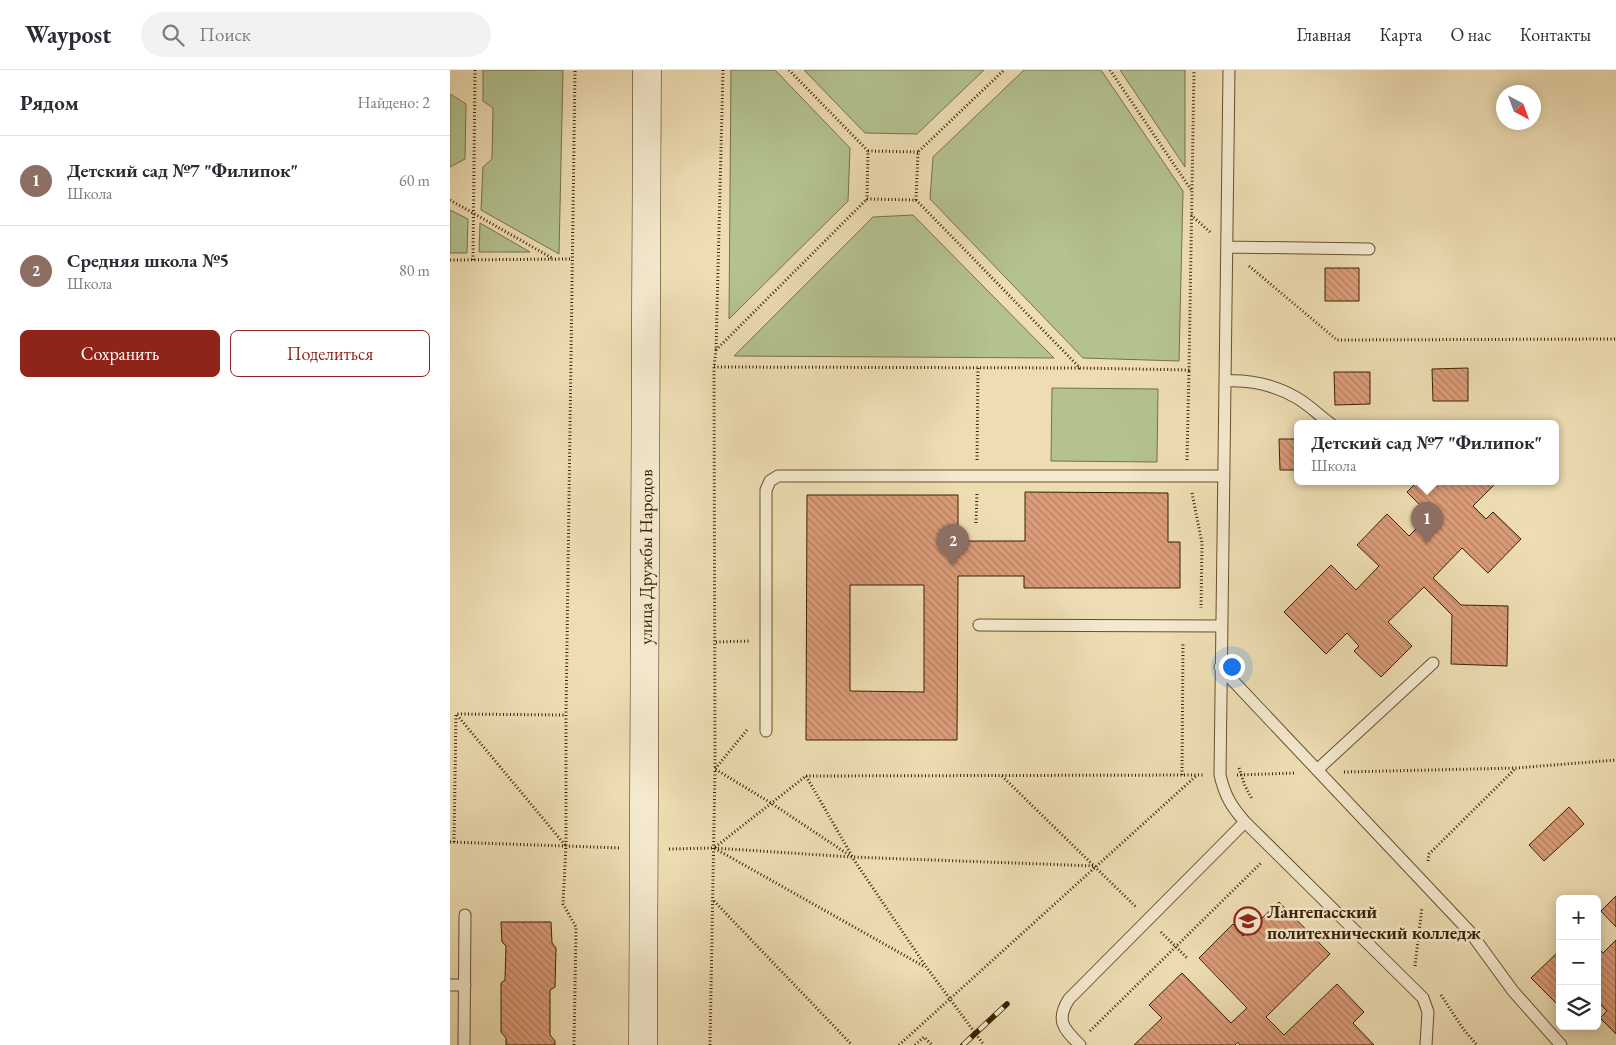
<!DOCTYPE html>
<html lang="ru">
<meta charset="utf-8">
<style>
:root{--surface:#fff;--page:#f2f2f3;--text:#2b2b33;--muted:#7c7c81;--line:#e1e1e2;--accent:#8f2418}
body{margin:0;font-family:"EB Garamond",serif;background:var(--page);color:var(--text)}
.controls{position:absolute;right:15px;bottom:15px;display:grid;overflow:hidden;border-radius:8px;box-shadow:0 2px 12px #0003}
.controls button{width:45px;height:45px;display:grid;place-items:center;padding:0;border:0;border-bottom:1px solid var(--line);background:var(--surface);color:var(--text);font:25px sans-serif}
.compass{position:absolute;left:1046px;top:15px;width:45px;height:45px;border-radius:50%;background:var(--surface);box-shadow:0 2px 12px #0003;rotate:139deg}
.you{position:absolute;left:781px;top:596px;width:18px;height:18px;margin:-12px;border:4px solid #fff;border-radius:50%;background:#1a73e8;box-shadow:0 0 0 8px #1a73e833}
.badge{display:grid;place-items:center;width:32px;height:32px;border-radius:50%;background:var(--accent);color:#fff;font-size:16px;font-weight:700}
.pin{position:absolute;translate:-50% -41px;filter:drop-shadow(0 1px 2px #0008)}
.pin::after{content:'';position:absolute;top:26px;width:18px;height:15px;background:inherit;clip-path:polygon(0 0,100% 0,50% 100%)}
.popup{position:absolute;left:844px;top:350px;width:265px;height:65px;box-sizing:border-box;display:grid;place-content:center;border-radius:8px;background:var(--surface);filter:drop-shadow(0 1px 4px #0005);font-size:16px;white-space:nowrap;color:var(--muted)}
.popup b{font-size:19px;color:var(--text)}
.popup::after{content:'';position:absolute;left:50%;top:100%;margin-left:-10px;border:10px solid transparent;border-top-color:var(--surface)}
.list{margin:0;padding:0;list-style:none}
h2{display:flex;justify-content:space-between;align-items:center;height:65px;margin:0;padding:0 20px;font-size:21px}
h2 small{font-size:16px;font-weight:400;color:var(--muted)}
.list li{display:grid;grid-template-columns:32px 1fr auto;gap:15px;align-items:center;box-sizing:border-box;height:90px;padding:0 20px;border-top:1px solid var(--line)}
.list b{display:block;font-size:19px;white-space:nowrap}
.list p{margin:0;font-size:16px;white-space:nowrap;color:var(--muted)}
.list em{font-size:16px;font-style:normal;color:var(--muted)}
.actions{display:flex;gap:10px;padding:15px 20px}
.actions a{flex:1;padding:11px 0;border:1px solid var(--accent);border-radius:8px;text-align:center;font-size:18px;color:var(--accent)}
.actions .main{background:var(--accent);color:#fff}
.icon{flex:none;width:28px;height:28px;fill:none;stroke:currentColor;stroke-width:2;stroke-linecap:round;stroke-linejoin:round}
.map{position:relative;flex:none;width:1166px;height:975px;overflow:hidden}
header{display:flex;align-items:center;gap:30px;box-sizing:border-box;height:70px;padding:0 25px;background:var(--surface);border-bottom:1px solid var(--line)}
header strong{font-size:24px}
nav{display:flex;gap:28px;margin-inline-start:auto;font-size:18px}
.search{width:350px;height:45px;background:var(--page);display:flex;align-items:center;gap:12px;box-sizing:border-box;padding:0 18px;border-radius:28px;color:var(--muted);font-size:19px}
main{display:flex}
aside{flex:1;background:var(--surface)}
.map>svg:first-child{display:block}
</style>
<header>
<strong>Waypost</strong>
<div class="search"><svg class="icon" aria-label="search" viewBox="0 0 24 24"><circle cx="10" cy="10" r="6"/><path d="M15 15l6 6"/></svg>Поиск</div>
<nav><a>Главная</a><a>Карта</a><a>О нас</a><a>Контакты</a></nav>
</header>
<main>
<aside>
<h2>Рядом<small>Найдено: 2</small></h2>
<ul class="list">
<li><span class="badge" style="background:#8d6e63">1</span><div><b>Детский сад №7 &quot;Филипок&quot;</b><p>Школа</p></div><em>60 m</em></li>
<li><span class="badge" style="background:#8d6e63">2</span><div><b>Средняя школа №5</b><p>Школа</p></div><em>80 m</em></li>
</ul>
<div class="actions"><a class="main">Сохранить</a><a>Поделиться</a></div>
</aside>
<div class="map">
<svg width="1166" height="975" viewBox="0 0 1166 975">
<defs>
<pattern id="building-back-hatch" width="6" height="6" patternUnits="userSpaceOnUse" patternTransform="scale(1.25)"><rect width="6" height="6" fill="#dc9c79"/><path d="M-1 5l2 2M0 0l6 6M5-1l2 2" fill="none" stroke="#b37f61"/></pattern>
</defs>
<rect width="100%" height="100%" fill="#eeddb3"/>
<filter id="stains"><feTurbulence type="fractalNoise" baseFrequency=".004" numOctaves="4"/><feColorMatrix values="0 0 0 0 .2 0 0 0 0 .09 0 0 0 0 .02 0 0 0 .5 -.17"/></filter>
<radialGradient id="worn" r=".72"><stop offset=".6" stop-color="#630" stop-opacity="0"/><stop offset="1" stop-color="#630" stop-opacity=".3"/></radialGradient>
<path fill="#b4c290" stroke="#767248" d="M33,0h80l-4,184 -78,-44 2,-43 9,-8 1,-51 -10,-7z
M281,0h44l75,78 -2,53 -119,118z
M354,0h180l-67,64 -52,-1z
M574,0h77l82,121 -4,170 -96,-3 -153,-159 3,-42z
M670,0h65v97z
M0,24l16,10 -1,55 -15,8z
M0,140l18,9 -1,34h-17z
M463,145l141,143 -320,-2 139,-139z
M30,153l50,29h-51z
M602,318l106,1 -1,73 -106,-1z"/>
<path fill="url(#building-back-hatch)" stroke="#382100" fill-rule="evenodd" d="M875,198h34v33h-34z
M1018,298v33h-35l-1,-32z
M884,302h36v32l-35,1z
M829,369h17l1,31h-17z
M967,412h78l1,1 -23,23 13,13 7,-7 28,27 -33,34 -26,-25 -29,30 28,27 47,1 -1,60 -56,-2 1,-49 -28,-28 -36,35 24,24 -31,31 -27,-26 5,-5 -12,-13 -21,21 -42,-42 47,-47 25,25 23,-24 -22,-21 30,-31 22,22 21,-21 -23,-23z
M575,422l143,1v49h12v46h-156v-12h-66l-1,164h-151l1,-245h151v46h67zM400,515h74v107l-74,-1z
M1119,737l15,17 -40,37 -15,-16z
M1166,826v31l-15,-16z
M829,832l51,52 -64,63 18,18 53,-51 27,28 -11,11 21,22h-134l-2,-3 -3,3h-101l28,-27 -13,-13 33,-32 49,50 16,-15 -48,-50 34,-34 10,12z
M51,852h50l1,21 4,5 -1,39 -5,3v45l5,6v4h-49v-7l-5,-6v-49l4,-3 1,-34 -4,-4z
M1166,870v94l-16,-16 7,-7 -10,-10v-54l6,6z
M1110,880v57l-29,-29z"/>
<g fill="none" stroke-linecap="round" stroke-linejoin="round">
<g stroke="#66502d" stroke-width="13">
<path id="lane" d="M779,0l-9,705c5,21 11,31 25,47
M777,177l142,2
M776,311c24,-1 49,4 71,17 12,7 23,18 34,26
M529,555l242,1
M770,597l250,265 43,59 48,54
M316,661v-241l4,-9 8,-5h446
M867,700l116,-107
M0,915h15
M14,975l1,-130
M630,975c-16,-16 -25,-24 -11,-46l176,-177 178,176 5,14 -2,33"/>
</g>
<g stroke="#382100" stroke-width="29">
<g id="secondary">
<path id="s1" d="M193,975l4,-975"/>
</g>
</g>
<path stroke="#382100" stroke-width="3" stroke-dasharray="1 2.5" stroke-linecap="butt" d="M273,0l-7,280 -2,17 1,402 56,34 81,54 75,111 57,77
M339,0l79,81
M660,0l82,121
M468,82l-50,-1 -1,48 49,1 2,-48 86,-82
M0,130l102,58
M466,130l164,168 109,2 5,-300
M741,145l19,17
M0,190l122,-1
M23,190l2,-190
M799,196l88,74 279,-1
M266,280l151,-151
M264,297l365,1
M527,390l1,-92
M737,390l2,-90
M742,423l10,50 -1,65
M526,453l1,-31
M266,572l34,-1
M7,645l108,130
M789,698l6,18 7,13
M894,702l172,-4 100,-8
M732,705l1,-133
M787,705l59,-2
M356,706l397,-1
M552,706l135,132
M0,772l170,6
M4,772l2,-128 110,1
M219,779l45,-1 138,9 243,9
M402,786l-46,-80 -92,72 211,119
M978,791l1,-7 86,-85
M264,831l138,144
M711,862l26,26
M965,896l7,-59
M991,925l23,35 13,15
M640,961l172,-169
M124,975l2,-118 -13,-23 3,-59v-130l9,-645
M260,975l5,-276 32,-39
M449,975l297,-269
M465,975l9,-8 8,8"/>
<use href="#lane" stroke="#f4e9ce" stroke-width="11"/>
<use href="#secondary" stroke="#f4e9ce" stroke-width="28"/>
<g stroke="#382100" stroke-width="5.5">
<path id="rail" d="M513,975l44,-41"/>
</g>
<use href="#rail" stroke="#f4e9ce" stroke-width="4" stroke-dasharray="11" stroke-linecap="butt"/>
</g>
<defs>
<g id="university-ring" transform="scale(1.4375)"><circle r="9.5" fill="#f4e9ce" stroke="#8f2418" stroke-width="1.5"/><path d="M0-5L7-2L0 1L-7-2ZM-4 1L0 2.5L4 1V4Q0 6-4 4Z" fill="#8f2418"/></g>
</defs>
<g fill-rule="evenodd">
<use href="#university-ring" x="798" y="851"/>
</g>
<g text-anchor="middle" dominant-baseline="central" stroke-width="5" stroke-linejoin="round" paint-order="stroke">
<g font-size="18" fill="#382100" stroke="#f4e9ce">
<text stroke="none"><textPath href="#s1" startOffset="488">улица Дружбы Народов</textPath></text>
</g>
<g font-size="18" font-weight="bold" fill="#382100" stroke="#f4e9ce" text-anchor="start">
<text x="817" y="841">Лангепасский<tspan x="817" dy="21">политехнический колледж</tspan></text>
</g>
</g>
<rect width="100%" height="100%" filter="url(#stains)"/>
<rect width="100%" height="100%" fill="url(#worn)"/>
</svg>
<div class="controls">
<button>+</button>
<button>−</button>
<button><svg class="icon" aria-label="layers" viewBox="0 0 24 24"><path d="M12 4l9 5-9 5-9-5zM3 14l9 5 9-5"/></svg></button>
</div>
<svg class="compass" viewBox="-18 -18 36 36"><path d="M0-13l5 13h-10z" fill="#e53935"/><path d="M0 13l5-13h-10z" fill="#7c7c81"/></svg>
<div class="you"></div>
<div class="pin badge" style="left:977px;top:473px;background:#8d6e63">1</div>
<div class="popup"><b>Детский сад №7 &quot;Филипок&quot;</b>Школа</div>
<div class="pin badge" style="left:503px;top:495px;background:#8d6e63">2</div>
</div>
</main>
